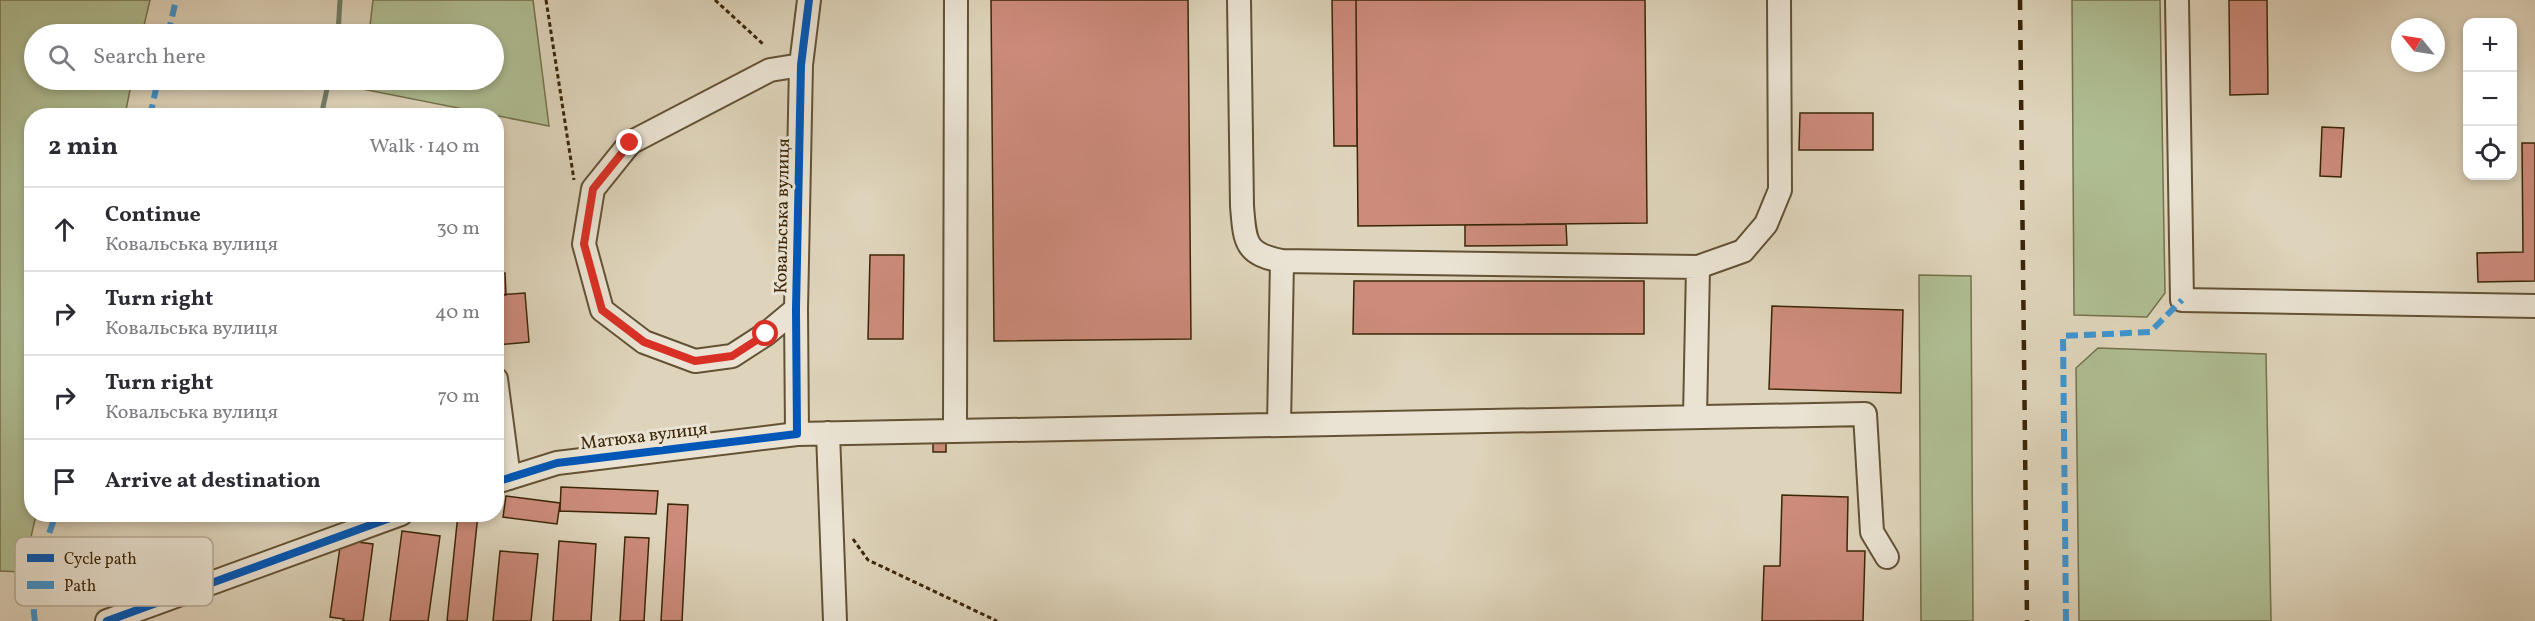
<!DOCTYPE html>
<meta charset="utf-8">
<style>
:root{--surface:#fff;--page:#f7f7f7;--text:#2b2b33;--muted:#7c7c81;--line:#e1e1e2}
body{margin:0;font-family:Vollkorn,serif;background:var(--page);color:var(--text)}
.controls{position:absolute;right:18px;top:18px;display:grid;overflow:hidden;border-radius:12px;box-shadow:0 3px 9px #0003}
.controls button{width:54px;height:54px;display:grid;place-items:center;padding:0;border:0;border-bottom:2px solid var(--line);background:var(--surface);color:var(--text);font:30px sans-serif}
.compass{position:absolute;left:2391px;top:18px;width:54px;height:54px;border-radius:50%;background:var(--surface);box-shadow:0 3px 9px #0003;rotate:300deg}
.stop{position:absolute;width:18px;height:18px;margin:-14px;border:4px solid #d93025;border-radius:50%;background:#fff}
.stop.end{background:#d93025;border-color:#fff;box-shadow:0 2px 6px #0008}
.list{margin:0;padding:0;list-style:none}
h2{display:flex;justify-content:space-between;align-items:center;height:78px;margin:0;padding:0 24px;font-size:26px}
h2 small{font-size:20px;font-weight:400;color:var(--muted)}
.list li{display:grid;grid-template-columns:39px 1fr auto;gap:18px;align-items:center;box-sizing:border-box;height:84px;padding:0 24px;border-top:2px solid var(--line)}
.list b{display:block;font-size:22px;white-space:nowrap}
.list p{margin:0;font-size:20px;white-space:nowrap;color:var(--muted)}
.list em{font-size:20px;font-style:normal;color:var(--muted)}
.icon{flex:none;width:33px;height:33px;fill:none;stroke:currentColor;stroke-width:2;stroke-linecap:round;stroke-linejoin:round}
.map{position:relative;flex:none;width:2535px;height:621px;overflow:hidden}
.search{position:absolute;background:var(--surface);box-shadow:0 3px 9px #0003;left:24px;top:24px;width:480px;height:66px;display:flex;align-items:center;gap:15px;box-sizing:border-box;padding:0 21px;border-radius:33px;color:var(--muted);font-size:22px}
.panel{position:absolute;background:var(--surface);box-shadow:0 3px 9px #0003;left:24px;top:108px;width:480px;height:414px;border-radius:24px}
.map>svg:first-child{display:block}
</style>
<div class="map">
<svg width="2535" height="621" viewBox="0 0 2535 621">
<rect width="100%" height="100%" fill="#ded4bb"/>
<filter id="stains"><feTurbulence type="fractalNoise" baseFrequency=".00333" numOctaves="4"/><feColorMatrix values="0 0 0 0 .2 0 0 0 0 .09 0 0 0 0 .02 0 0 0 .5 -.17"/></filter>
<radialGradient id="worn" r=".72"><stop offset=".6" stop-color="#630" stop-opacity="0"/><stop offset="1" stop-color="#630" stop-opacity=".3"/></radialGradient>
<path fill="#afbd92" stroke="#75724c" stroke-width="1.5" d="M0,0h150l-8,34h-108v46h98l-7,35 -93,1v398l4,1 -13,57 -23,-1z
M373,0h160l16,126 -187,-37 2,-9h130v-46h-125z
M2072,0h88l5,293 -18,24 -73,-2z
M1919,275l52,1 2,345h-52z
M2098,348l168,6 5,267h-192l-3,-253z"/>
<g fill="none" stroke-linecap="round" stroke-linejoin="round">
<path stroke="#707e69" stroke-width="5" d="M338,34l2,-34
M321,116l8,-36"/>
</g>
<path fill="#cc8b7b" stroke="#3b2607" stroke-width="1.5" d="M991,0h197l3,339 -197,2z
M1332,0h24l1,146h-23z
M1356,0h289l2,223 -289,3z
M2229,0h38l1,94 -38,1z
M1800,113h73v37h-74z
M2322,127l22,1 -3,49 -21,-1z
M2522,143h13v138l-57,1 -1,-29 46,-1z
M1566,224l1,21 -102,1v-21z
M870,255h34l-1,84h-35z
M505,273l1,22h-10v-21z
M1354,281h290v53h-291z
M525,293l4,49 -33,3v-50z
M1772,306l131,4 -2,83 -132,-4z
M933,442l13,1v9h-13z
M561,487l97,4 -2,23 -96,-3z
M1782,495l66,2 -1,54h18l-2,70h-101l2,-55h16z
M506,496l54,7 -3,21 -54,-7z
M668,504l20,1 -6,116h-21z
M458,514h20l-11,107h-20z
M402,531l38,5 -12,85h-38z
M625,537l24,1 -5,83h-24z
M341,540l32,4 -10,77h-20l1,-2 -14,-2z
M559,541l37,3 -5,77h-38z
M500,551l38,3 -7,67h-38z"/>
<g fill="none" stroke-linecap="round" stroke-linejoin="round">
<g stroke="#645234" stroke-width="26">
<path id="minor" d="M1239,0l3,206c3,35 2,48 40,55l-3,164
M2177,0l5,300 353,6
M1282,261l416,6
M796,309l-30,25 -34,22 -37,5 -51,-19 -42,-32 -18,-66 9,-55 37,-46 140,-73 31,-5
M496,379l13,99
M1695,417l3,-150 45,-16 23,-27 14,-34 -1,-190
M955,431l1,-431
M828,433l7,188
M797,434l-1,-125 5,-244 8,-65
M496,482l61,-19 240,-29 1068,-20 7,118 15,25
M107,621l294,-107"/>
</g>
<path stroke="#3b2607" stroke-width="3" stroke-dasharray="4.5 3" stroke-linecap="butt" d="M546,0l28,180
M715,0l48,44
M853,539l15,21 129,61"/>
<use href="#minor" stroke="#eae3d3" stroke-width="22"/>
<path stroke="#3b2607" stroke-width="4.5" stroke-dasharray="10 10" stroke-linecap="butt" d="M2020,0l7,621"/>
<path stroke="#3e95d1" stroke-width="6" stroke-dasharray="12 6" stroke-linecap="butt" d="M168,34l8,-34
M150,116l8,-36
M35,621c-6,-31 10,-77 21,-107
M2066,621l-3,-285 87,-4 32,-32"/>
<g stroke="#eae3d3" stroke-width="11">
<path id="cycleway" d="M496,482l61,-19 240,-29 -1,-125 5,-244 8,-65
M107,621l294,-107"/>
</g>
<use href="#cycleway" stroke="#0057b8" stroke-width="8"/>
</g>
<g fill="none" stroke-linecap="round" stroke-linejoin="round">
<path stroke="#d93025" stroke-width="8" d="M630,143l-37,46 -9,55 18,66 42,32 51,19 37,-5 34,-22"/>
</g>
<g text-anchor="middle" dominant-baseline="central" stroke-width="6" stroke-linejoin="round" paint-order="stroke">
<g font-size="18" fill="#3b2607" stroke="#eae3d3">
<text transform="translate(783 216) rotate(-89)">Ковальська вулиця</text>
<text transform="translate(644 437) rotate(-7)">Матюха вулиця</text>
</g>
</g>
<rect x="15" y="537" width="198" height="69" rx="9" fill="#eae3d3" stroke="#b6aa96" stroke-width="1.5"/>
<rect x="27" y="554" width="27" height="8" fill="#0057b8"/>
<rect x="27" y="581" width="27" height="8" fill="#3e95d1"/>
<g font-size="16" fill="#3b2607">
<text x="64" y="564">Cycle path</text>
<text x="64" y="591">Path</text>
</g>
<rect width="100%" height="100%" filter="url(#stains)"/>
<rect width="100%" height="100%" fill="url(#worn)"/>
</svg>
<div class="controls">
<button>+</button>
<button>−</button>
<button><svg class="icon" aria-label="locate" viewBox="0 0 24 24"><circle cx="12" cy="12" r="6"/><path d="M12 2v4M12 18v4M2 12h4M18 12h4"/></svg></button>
</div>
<svg class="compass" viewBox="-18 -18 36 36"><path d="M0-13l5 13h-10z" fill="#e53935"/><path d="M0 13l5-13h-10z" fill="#7c7c81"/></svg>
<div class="stop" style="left:766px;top:334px"></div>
<div class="stop end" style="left:630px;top:143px"></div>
<div class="search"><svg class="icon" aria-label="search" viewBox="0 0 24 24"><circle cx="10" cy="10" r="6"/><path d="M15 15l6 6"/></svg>Search here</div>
<section class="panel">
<h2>2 min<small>Walk · 140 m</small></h2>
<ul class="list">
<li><svg class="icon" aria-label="ahead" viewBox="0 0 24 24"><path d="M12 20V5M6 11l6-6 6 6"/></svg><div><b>Continue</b><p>Ковальська вулиця</p></div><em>30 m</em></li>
<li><svg class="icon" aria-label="right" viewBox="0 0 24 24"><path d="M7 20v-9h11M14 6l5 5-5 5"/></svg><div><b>Turn right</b><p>Ковальська вулиця</p></div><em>40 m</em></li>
<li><svg class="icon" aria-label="right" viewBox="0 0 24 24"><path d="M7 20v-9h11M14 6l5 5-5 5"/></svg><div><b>Turn right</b><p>Ковальська вулиця</p></div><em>70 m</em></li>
<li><svg class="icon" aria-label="arrive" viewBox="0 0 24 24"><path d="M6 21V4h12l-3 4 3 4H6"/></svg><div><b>Arrive at destination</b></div></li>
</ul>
</section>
</div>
